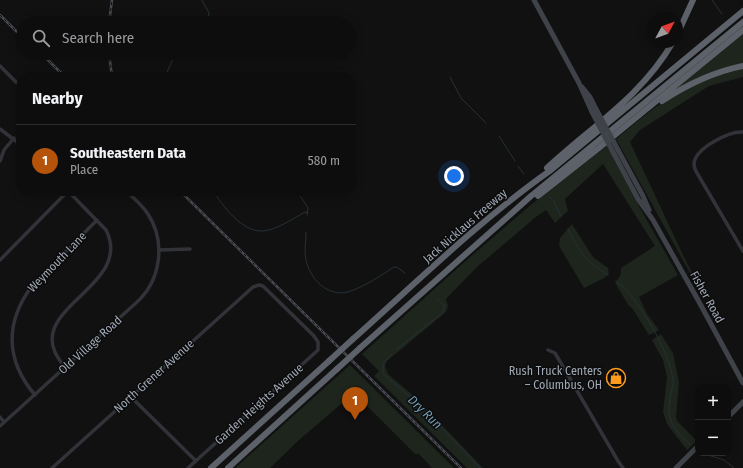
<!DOCTYPE html>
<meta charset="utf-8">
<style>
:root{--surface:#0d0d0e;--page:#161617;--text:#f1f3f6;--muted:#9a9c9e;--line:#2d2d2e;--accent:#b45309}
body{margin:0;font-family:"Fira Sans Condensed",sans-serif;background:var(--page);color:var(--text)}
.controls{position:absolute;right:12px;bottom:12px;display:grid;overflow:hidden;border-radius:8px;box-shadow:0 2px 10px #0003}
.controls button{width:36px;height:36px;display:grid;place-items:center;padding:0;border:0;border-bottom:1px solid var(--line);background:var(--surface);color:var(--text);font:20px sans-serif}
.compass{position:absolute;left:647px;top:12px;width:36px;height:36px;border-radius:50%;background:var(--surface);box-shadow:0 2px 10px #0003;rotate:49deg}
.you{position:absolute;left:454px;top:176px;width:14px;height:14px;margin:-10px;border:3px solid #fff;border-radius:50%;background:#1a73e8;box-shadow:0 0 0 6px #1a73e833}
.badge{display:grid;place-items:center;width:26px;height:26px;border-radius:50%;background:var(--accent);color:#fff;font-size:13px;font-weight:700}
.pin{position:absolute;translate:-50% -33px;filter:drop-shadow(0 1px 2px #0008)}
.pin::after{content:'';position:absolute;top:21px;width:14px;height:12px;background:inherit;clip-path:polygon(0 0,100% 0,50% 100%)}
.list{margin:0;padding:0;list-style:none}
h2{display:flex;justify-content:space-between;align-items:center;height:52px;margin:0;padding:0 16px;font-size:17px}
h2 small{font-size:13px;font-weight:400;color:var(--muted)}
.list li{display:grid;grid-template-columns:26px 1fr auto;gap:12px;align-items:center;box-sizing:border-box;height:72px;padding:0 16px;border-top:1px solid var(--line)}
.list b{display:block;font-size:15px;white-space:nowrap}
.list p{margin:0;font-size:13px;white-space:nowrap;color:var(--muted)}
.list em{font-size:13px;font-style:normal;color:var(--muted)}
.icon{flex:none;width:22px;height:22px;fill:none;stroke:currentColor;stroke-width:2;stroke-linecap:round;stroke-linejoin:round}
.map{position:relative;flex:none;width:743px;height:468px;overflow:hidden}
.search{position:absolute;background:var(--surface);box-shadow:0 2px 10px #0003;left:16px;top:16px;width:340px;height:44px;display:flex;align-items:center;gap:10px;box-sizing:border-box;padding:0 14px;border-radius:22px;color:var(--muted);font-size:15px}
.panel{position:absolute;background:var(--surface);box-shadow:0 2px 10px #0003;left:16px;top:72px;width:340px;height:124px;border-radius:16px}
.map>svg:first-child{display:block}
</style>
<div class="map">
<svg width="743" height="468" viewBox="0 0 743 468">
<rect width="100%" height="100%" fill="#111112"/>
<path fill="#1d251d" d="M743,34v31l-74,29z
M743,69v8l-34,9 -69,44 -10,12 54,115 14,27h-2l-80,-145c21,-17 42,-36 66,-49 20,-10 40,-16 61,-21z
M607,146l33,62 38,67 -39,22 8,17 12,16 -10,5 -17,-27 -3,-2 -14,-23 6,-9v-6l34,-22 -52,-82 -38,35 3,12 -13,12 -9,-13 -9,6 -60,51 -31,32 2,7 -2,6 -59,49 -2,5 3,8 27,23 68,71h-16l-93,-92 5,-5 -17,-17 107,-96 63,-54z
M572,224l21,33 15,11 1,6 -5,4 -20,10 -25,-42 1,-8z
M661,334l12,19 6,29 -3,35 1,4 20,20 -10,9 -20,-26 -4,-12 4,-35 -4,-17 -11,-20z
M350,365l104,103h-22l-13,-14h-4l-61,-61 -55,47 -29,28h-35z"/>
<g fill="none" stroke-linecap="round" stroke-linejoin="round">
<path stroke="#263137" stroke-width="1" d="M202,0l7,13 -2,10
M712,0l10,14
M165,77l7,-16 5,-8
M450,77l11,21 25,25
M499,136l16,25
M518,166l6,8
M213,191c10,15 29,41 49,40 13,0 32,-13 43,-19l3,1
M297,191l11,17 -1,7
M549,197l4,3 8,16
M568,229c11,23 18,32 40,46
M306,232c0,9 -2,19 0,28 4,19 21,37 42,32 16,-5 32,-16 46,-25h3l8,6
M616,281c22,16 54,71 57,99 1,5 -2,12 -3,18 -4,23 4,32 21,47
M397,349l45,-36 2,-3v-5l-7,-6
M392,354c-8,8 -11,9 -8,21l34,28 62,65
M702,453l22,7 10,8"/>
<path stroke="#313338" stroke-width="3.5" d="M0,66l21,21
M0,129l21,16
M743,132c-14,-1 -47,16 -49,31 0,4 1,7 3,10l46,78
M0,161l4,-11 10,-12
M159,250l31,-1
M0,260l68,-69
M548,350l7,3 63,108 5,7
M65,367c-52,-57 71,-78 41,-137l-38,-39
M35,395c-30,-35 -30,-73 -3,-109l65,-66
M131,397l65,64
M0,417l4,5
M0,426l137,-124c24,-22 29,-60 11,-88 -6,-9 -14,-16 -22,-23
M52,468l201,-181 6,-2 4,1 51,50 4,6v8l-130,118"/>
<path stroke="#3f4248" stroke-width="5" d="M534,0l45,83 13,29
M582,87l8,10 6,12
M618,150l25,46 6,14
M614,154l24,45 15,21 45,80 45,83
M728,417l15,-15
M676,468l22,-22"/>
<path stroke="#5d6169" stroke-width="6" d="M677,35l16,-35
M662,101c26,-17 51,-29 81,-35
M547,168c45,-42 94,-71 126,-126
M538,196l61,-48 144,-118
M353,339c65,-58 127,-119 198,-169l192,-159
M360,348l171,-152 212,-174
M211,468l118,-107
M228,468l109,-99"/>
<g stroke="#484b51" stroke-width="2.5">
<path id="rail" d="M0,15l23,23
M109,23l3,-23
M41,53l24,24
M109,53l3,24
M180,191l281,277"/>
</g>
<use href="#rail" stroke="#0c0c0d" stroke-width="1" stroke-dasharray="3" stroke-linecap="butt"/>
<path stroke="#3f4248" stroke-width="5" d="M596,109l22,41
M592,112l22,42"/>
<path stroke="#5d6169" stroke-width="6" d="M329,361l24,-22
M337,369l23,-21"/>
</g>
<defs>
<g id="shop-ring" transform="scale(1)"><circle r="9.5" fill="#0c0c0d" stroke="#ff9c1c" stroke-width="1.5"/><path d="M-5-2.5h2.3a2.7 3.5 0 0 1 5.4 0H5L5.5 6h-11ZM-1.5-2.5h3a1.5 2.3 0 0 0-3 0Z" fill="#ff9c1c"/></g>
</defs>
<g fill-rule="evenodd">
<use href="#shop-ring" x="616" y="378"/>
</g>
<g text-anchor="middle" dominant-baseline="central" stroke-width="3" stroke-linejoin="round" paint-order="stroke">
<g font-size="12" fill="#a0a9b5" stroke="#0c0c0d">
<text transform="translate(465 226) rotate(-41)">Jack Nicklaus Freeway</text>
<text transform="translate(57 262) rotate(-46)">Weymouth Lane</text>
<text transform="translate(707 297) rotate(61)">Fisher Road</text>
<text transform="translate(90 345) rotate(-42)">Old Village Road</text>
<text transform="translate(154 376) rotate(-42)">North Grener Avenue</text>
<text transform="translate(259 404) rotate(-42)">Garden Heights Avenue</text>
</g>
<g font-size="12" fill="#a0a9b5" stroke="#0c0c0d" text-anchor="end">
<text x="602" y="371">Rush Truck Centers<tspan x="602" dy="14">– Columbus, OH</tspan></text>
</g>
<g font-size="13" font-style="italic" fill="#739cb4" stroke="#0c0c0d">
<text transform="translate(425 412) rotate(44)">Dry Run</text>
</g>
</g>
</svg>
<div class="controls">
<button>+</button>
<button>−</button>
</div>
<svg class="compass" viewBox="-18 -18 36 36"><path d="M0-13l5 13h-10z" fill="#e53935"/><path d="M0 13l5-13h-10z" fill="#9a9c9e"/></svg>
<div class="you"></div>
<div class="pin badge" style="left:355px;top:420px">1</div>
<div class="search"><svg class="icon" aria-label="search" viewBox="0 0 24 24"><circle cx="10" cy="10" r="6"/><path d="M15 15l6 6"/></svg>Search here</div>
<section class="panel">
<h2>Nearby<small></small></h2>
<ul class="list">
<li><span class="badge">1</span><div><b>Southeastern Data</b><p>Place</p></div><em>580 m</em></li>
</ul>
</section>
</div>
